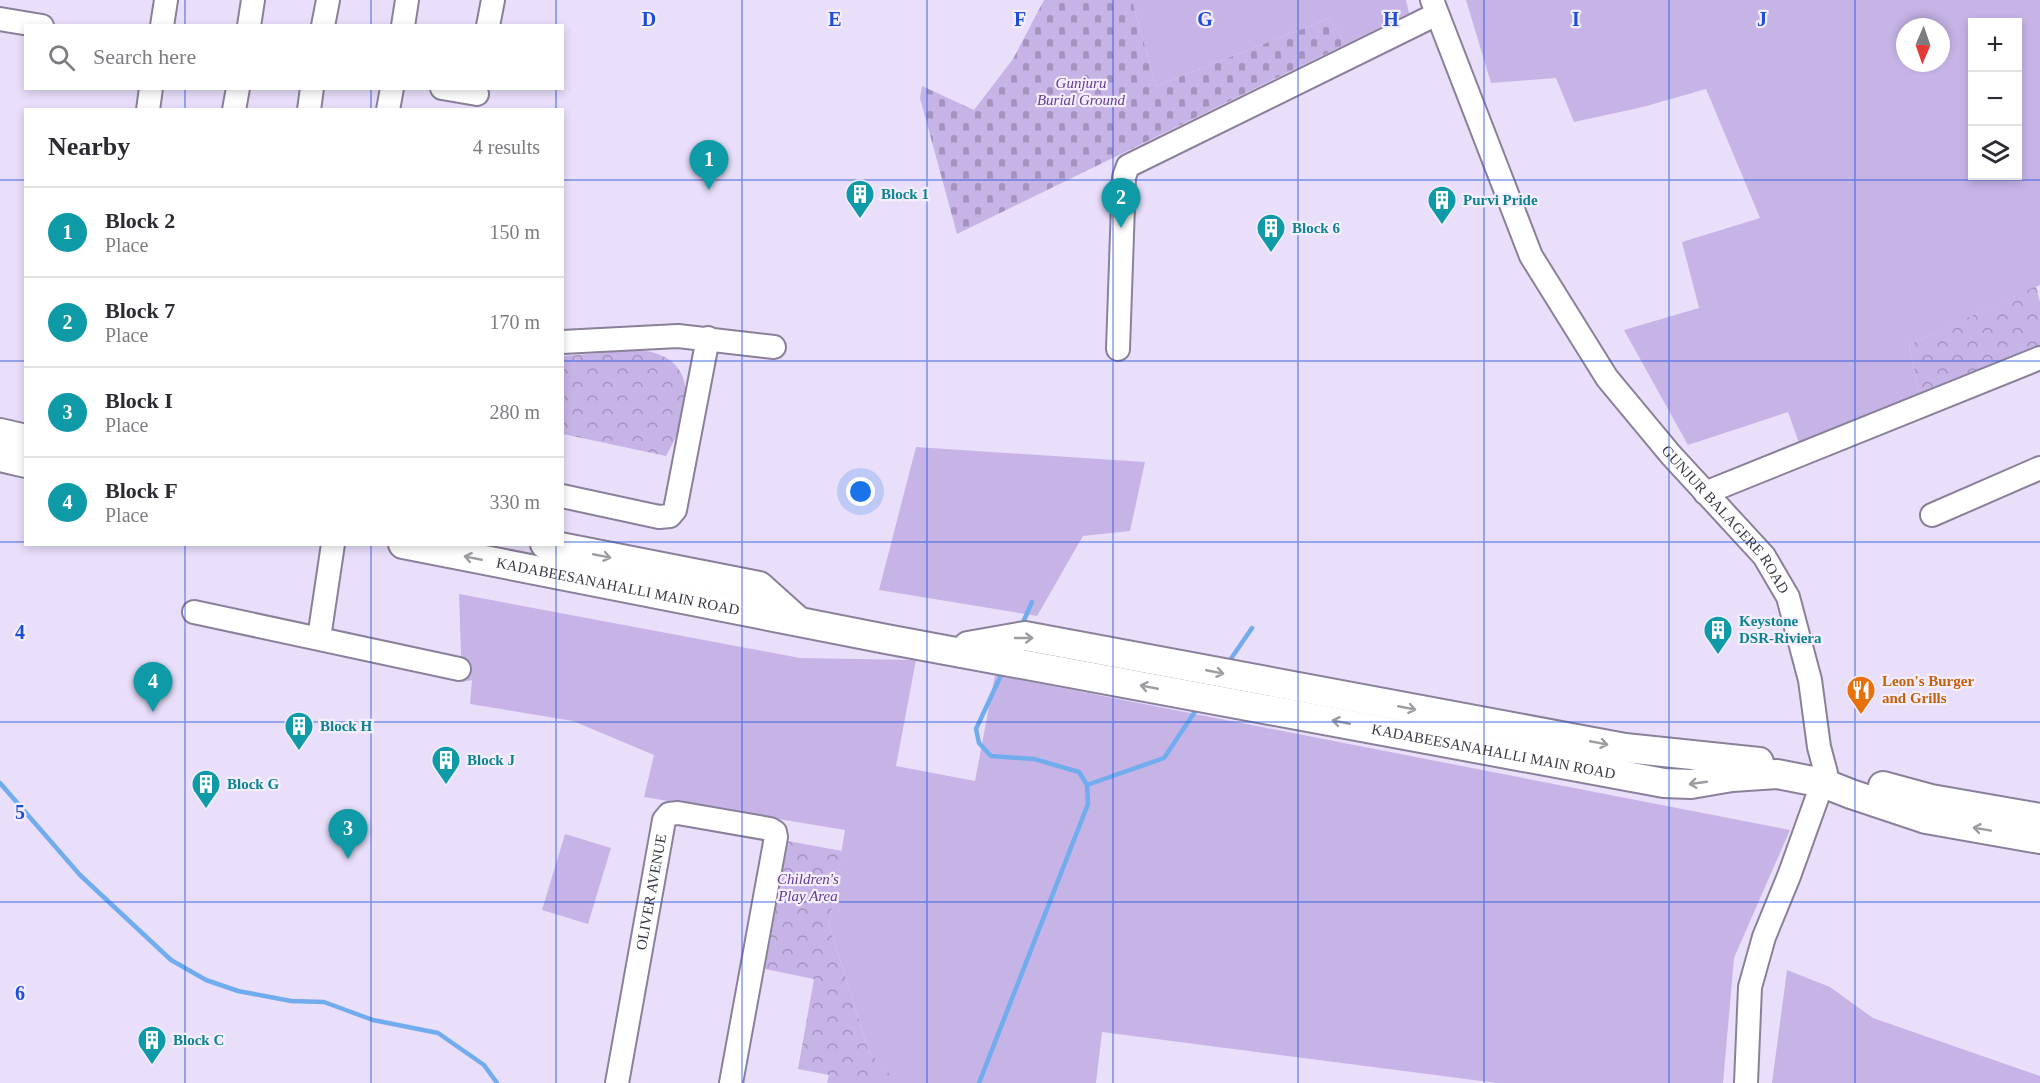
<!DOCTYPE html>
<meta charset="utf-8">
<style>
:root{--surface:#fff;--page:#f2f2f3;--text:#2b2b33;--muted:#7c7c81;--line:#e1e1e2;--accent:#db2777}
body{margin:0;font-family:"Times New Roman",serif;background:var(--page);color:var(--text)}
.controls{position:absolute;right:18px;top:18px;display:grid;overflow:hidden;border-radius:0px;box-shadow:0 3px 9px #0003}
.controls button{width:54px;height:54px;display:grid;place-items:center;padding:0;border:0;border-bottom:2px solid var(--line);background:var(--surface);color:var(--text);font:30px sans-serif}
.compass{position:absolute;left:1896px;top:18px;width:54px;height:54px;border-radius:50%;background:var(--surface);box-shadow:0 3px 9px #0003;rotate:182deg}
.you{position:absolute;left:861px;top:492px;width:21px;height:21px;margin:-15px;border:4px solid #fff;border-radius:50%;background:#1a73e8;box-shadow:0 0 0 9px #1a73e833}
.badge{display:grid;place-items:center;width:39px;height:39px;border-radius:50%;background:var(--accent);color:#fff;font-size:20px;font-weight:700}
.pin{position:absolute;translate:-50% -50px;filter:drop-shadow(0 2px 3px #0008)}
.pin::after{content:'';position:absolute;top:32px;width:21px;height:18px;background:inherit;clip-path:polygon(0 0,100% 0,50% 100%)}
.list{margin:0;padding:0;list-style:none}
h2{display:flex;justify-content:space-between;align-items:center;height:78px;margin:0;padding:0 24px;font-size:26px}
h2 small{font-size:20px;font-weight:400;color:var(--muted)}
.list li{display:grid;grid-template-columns:39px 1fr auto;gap:18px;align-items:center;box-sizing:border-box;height:90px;padding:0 24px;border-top:2px solid var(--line)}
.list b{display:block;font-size:22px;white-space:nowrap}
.list p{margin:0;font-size:20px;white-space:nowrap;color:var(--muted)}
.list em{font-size:20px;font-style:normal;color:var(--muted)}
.icon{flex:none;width:33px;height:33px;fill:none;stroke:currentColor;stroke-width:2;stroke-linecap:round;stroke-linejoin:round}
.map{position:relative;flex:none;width:2040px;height:1083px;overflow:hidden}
.search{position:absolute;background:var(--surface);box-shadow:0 3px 9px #0003;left:24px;top:24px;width:540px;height:66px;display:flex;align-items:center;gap:15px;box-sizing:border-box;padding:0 21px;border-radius:0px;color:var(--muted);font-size:22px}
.panel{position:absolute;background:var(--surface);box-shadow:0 3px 9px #0003;left:24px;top:108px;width:540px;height:438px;border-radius:0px}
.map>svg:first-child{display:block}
</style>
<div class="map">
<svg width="2040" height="1083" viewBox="0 0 2040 1083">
<defs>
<pattern id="cemetery-stones" width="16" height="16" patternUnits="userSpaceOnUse" patternTransform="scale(1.5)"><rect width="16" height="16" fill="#c7b4e7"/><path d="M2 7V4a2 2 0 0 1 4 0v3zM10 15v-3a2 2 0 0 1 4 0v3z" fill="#a393bd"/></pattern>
<pattern id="park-crowns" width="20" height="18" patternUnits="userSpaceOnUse" patternTransform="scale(1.5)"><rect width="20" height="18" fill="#c7b4e7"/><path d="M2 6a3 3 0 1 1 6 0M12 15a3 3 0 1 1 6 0" fill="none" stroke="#a393bd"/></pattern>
</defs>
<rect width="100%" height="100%" fill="#e9dffb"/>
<path fill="#c7b4e7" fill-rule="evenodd" d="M1132,0h274l3,13 -63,31 -18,-25 -172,67z
M1466,0h574v285l-131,60 11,52 -121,46 -11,-31 -100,33 -64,-115 75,-22 -17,-66 78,-24 -54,-129 -63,18 -69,15 -18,-44 -65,5zM1972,22h46v154h-46zM1905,27h36v36h-36z
M916,447l229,15 -15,69 -47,5 -46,80 -158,-26z
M459,594l341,64 116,2 -20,106 79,15 20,-106 795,155 -56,128 -11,125h-226l-395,-51 -6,51h-203l-1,-5 -23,-26 -40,-127 16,-95 -201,-33 10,-42 -81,-34 -103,-17 2,-24 -10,2z
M565,834l46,14 -23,76 -46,-14z
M1787,970l43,17 43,31 167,58v7h-268z"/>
<path fill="url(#cemetery-stones)" d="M1044,0h88l24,86 172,-67 18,25 -389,190 -37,-136 2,-12 52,24 39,-51z"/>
<path fill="url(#park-crowns)" d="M2036,286l4,16v45l-120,50 -11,-52z
M638,350c65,5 53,65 28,106l-103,-22v-78z
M788,841l54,10 -13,74 40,127 24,26v5h-66l2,-8 -31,-6 16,-90 -49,-10z"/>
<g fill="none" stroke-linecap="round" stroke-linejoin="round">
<path stroke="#70acee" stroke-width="4.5" d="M1021,627l11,-25
M1228,663l24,-35
M0,783l80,92 91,85 35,20 32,11 53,10 33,1 49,18 65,13 46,32 13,18
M1087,785l77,-27 34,-51
M979,1083l109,-279 -1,-19 -8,-13 -45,-13 -43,-3 -12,-13 -3,-14 27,-58"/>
<g stroke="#8a809a" stroke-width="26">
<g id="minor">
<path id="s1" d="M1432,0l99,256 76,122 64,77 93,101 24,41 22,83 9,67 7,26 -37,103 -25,61 -14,50 -4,96"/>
<path d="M0,19l42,7"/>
<path d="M162,26l4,-26"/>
<path d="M249,26l4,-26"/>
<path d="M323,26l5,-26"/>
<path d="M403,26l4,-26"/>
<path d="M488,26l5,-26"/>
<path d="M442,88l35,6"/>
<path d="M148,110l3,-22"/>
<path d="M234,110l4,-22"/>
<path d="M309,110l3,-22"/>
<path d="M388,110l4,-22"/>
<path d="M562,342l116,-6 96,11"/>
<path d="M1118,349l6,-172 4,-11 309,-152"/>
<path d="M1705,493l335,-135"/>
<path d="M562,496l97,21 11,-1 5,-6 33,-172"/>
<path d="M1932,515l108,-47"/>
<path d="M194,612l265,57"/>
<path d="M319,638l14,-94"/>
<path id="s2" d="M617,1083l47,-263 5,-6 9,-1 92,16 5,3 1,5 -45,246"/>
</g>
</g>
<g stroke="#8a809a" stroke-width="32">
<g id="major">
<path d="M0,433l26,6"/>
<path d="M0,457l26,6"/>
<path id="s3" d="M403,544l483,95 778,144 27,1 41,-7 45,-3 46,9 28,11 75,25 114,20"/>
<path d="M545,544l214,42 39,35"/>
<path d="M968,646l57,-10 600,112 134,14"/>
<path d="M1883,786l48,13 109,19"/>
</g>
</g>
<use href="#minor" stroke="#fff" stroke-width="22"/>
<use href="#major" stroke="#fff" stroke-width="28"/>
</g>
<defs><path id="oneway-shaft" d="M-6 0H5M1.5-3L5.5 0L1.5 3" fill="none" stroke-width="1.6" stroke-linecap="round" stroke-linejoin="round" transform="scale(1.5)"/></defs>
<g stroke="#9e9ca2">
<use href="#oneway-shaft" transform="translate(602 556) rotate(11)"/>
<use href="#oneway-shaft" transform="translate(473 558) rotate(-169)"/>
<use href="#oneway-shaft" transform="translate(1024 638)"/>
<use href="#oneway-shaft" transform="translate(1215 672) rotate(11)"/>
<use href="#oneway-shaft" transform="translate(1149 687) rotate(-169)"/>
<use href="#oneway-shaft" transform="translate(1407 708) rotate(11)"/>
<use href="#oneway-shaft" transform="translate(1341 722) rotate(-169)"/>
<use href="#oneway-shaft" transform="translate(1599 743) rotate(11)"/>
<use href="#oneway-shaft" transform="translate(1698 783) rotate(172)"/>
<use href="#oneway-shaft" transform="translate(1982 829) rotate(-170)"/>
</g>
<path fill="none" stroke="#1d4ed8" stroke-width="1.5" stroke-opacity="0.55" d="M185,0v26M371,0v26M556,0v26M742,0v1083M927,0v1083M1113,0v1083M1298,0v1083M1484,0v1083M1669,0v1083M1855,0v1083M185,88v22M371,88v22M556,88v22M0,180h26M562,180h1478M0,361h26M562,361h1478M0,542h26M562,542h1478M185,544v539M371,544v539M556,544v539M0,722h2040M0,902h2040"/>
<defs>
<g id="building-pin" transform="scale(1.5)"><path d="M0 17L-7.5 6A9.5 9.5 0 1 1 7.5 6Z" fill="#0f9aa8" stroke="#f4eeff"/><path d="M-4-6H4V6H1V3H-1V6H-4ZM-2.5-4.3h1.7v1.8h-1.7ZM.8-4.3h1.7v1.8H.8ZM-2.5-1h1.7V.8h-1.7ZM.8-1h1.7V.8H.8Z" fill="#fff"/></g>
<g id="restaurant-pin" transform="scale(1.5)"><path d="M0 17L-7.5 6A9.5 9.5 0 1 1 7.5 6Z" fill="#e8710a" stroke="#f4eeff"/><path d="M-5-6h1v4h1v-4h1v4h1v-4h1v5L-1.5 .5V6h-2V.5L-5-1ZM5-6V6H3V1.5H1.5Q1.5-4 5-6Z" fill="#fff"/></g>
</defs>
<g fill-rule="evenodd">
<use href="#building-pin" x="860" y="194"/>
<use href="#building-pin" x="1442" y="200"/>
<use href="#building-pin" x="1271" y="228"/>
<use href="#building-pin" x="1718" y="630"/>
<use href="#restaurant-pin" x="1861" y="690"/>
<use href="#building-pin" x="299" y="726"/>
<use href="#building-pin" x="446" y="760"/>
<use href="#building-pin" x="206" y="784"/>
<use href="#building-pin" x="152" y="1040"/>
</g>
<g text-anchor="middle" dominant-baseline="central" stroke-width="4.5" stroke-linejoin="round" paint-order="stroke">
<g font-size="15" font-style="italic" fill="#643a94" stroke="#f4eeff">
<text x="1081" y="83">Gunjuru<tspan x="1081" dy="17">Burial Ground</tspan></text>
<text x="808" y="879">Children's<tspan x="808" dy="17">Play Area</tspan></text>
</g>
<g font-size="15" font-weight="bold" fill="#0d838f" stroke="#f4eeff" text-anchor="start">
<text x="881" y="194">Block 1</text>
<text x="1463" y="200">Purvi Pride</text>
<text x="1292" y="228">Block 6</text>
<text x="1739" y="621">Keystone<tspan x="1739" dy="17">DSR-Riviera</tspan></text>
<text x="320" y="726">Block H</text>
<text x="467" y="760">Block J</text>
<text x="227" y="784">Block G</text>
<text x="173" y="1040">Block C</text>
</g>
<g font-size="15" fill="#3d3944" stroke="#f4eeff">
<text stroke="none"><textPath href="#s1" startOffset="603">GUNJUR BALAGERE ROAD</textPath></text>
<text stroke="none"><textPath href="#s3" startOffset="219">KADABEESANAHALLI MAIN ROAD</textPath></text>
<text stroke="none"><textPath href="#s3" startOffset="1110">KADABEESANAHALLI MAIN ROAD</textPath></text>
<text stroke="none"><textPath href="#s2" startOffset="194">OLIVER AVENUE</textPath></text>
</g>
<g font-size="15" font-weight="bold" fill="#c56008" stroke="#f4eeff" text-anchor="start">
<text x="1882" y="681">Leon's Burger<tspan x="1882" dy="17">and Grills</tspan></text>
</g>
</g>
<g font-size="20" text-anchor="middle" font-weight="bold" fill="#1d4ed8" stroke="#f4eeff" stroke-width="4.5" stroke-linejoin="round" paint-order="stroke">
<text x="649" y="26">D</text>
<text x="835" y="26">E</text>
<text x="1020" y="26">F</text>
<text x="1205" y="26">G</text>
<text x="1391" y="26">H</text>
<text x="1576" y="26">I</text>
<text x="1762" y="26">J</text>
<text x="20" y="639">4</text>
<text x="20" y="819">5</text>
<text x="20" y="1000">6</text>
</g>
</svg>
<div class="controls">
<button>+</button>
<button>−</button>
<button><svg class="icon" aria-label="layers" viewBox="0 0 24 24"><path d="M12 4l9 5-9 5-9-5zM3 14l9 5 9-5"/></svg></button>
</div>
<svg class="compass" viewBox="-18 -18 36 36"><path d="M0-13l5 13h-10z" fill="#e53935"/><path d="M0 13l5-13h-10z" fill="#7c7c81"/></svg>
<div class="you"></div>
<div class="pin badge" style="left:709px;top:190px;background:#0f9aa8">1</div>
<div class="pin badge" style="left:1121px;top:228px;background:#0f9aa8">2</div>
<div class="pin badge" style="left:348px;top:859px;background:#0f9aa8">3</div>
<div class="pin badge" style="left:153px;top:712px;background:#0f9aa8">4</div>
<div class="search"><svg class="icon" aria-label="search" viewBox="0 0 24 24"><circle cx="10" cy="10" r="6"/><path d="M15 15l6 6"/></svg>Search here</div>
<section class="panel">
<h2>Nearby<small>4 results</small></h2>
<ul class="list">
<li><span class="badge" style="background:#0f9aa8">1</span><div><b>Block 2</b><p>Place</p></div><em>150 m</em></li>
<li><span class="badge" style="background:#0f9aa8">2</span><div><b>Block 7</b><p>Place</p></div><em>170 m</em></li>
<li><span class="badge" style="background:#0f9aa8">3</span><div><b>Block I</b><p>Place</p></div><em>280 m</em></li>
<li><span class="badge" style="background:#0f9aa8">4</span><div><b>Block F</b><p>Place</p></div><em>330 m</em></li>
</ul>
</section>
</div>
